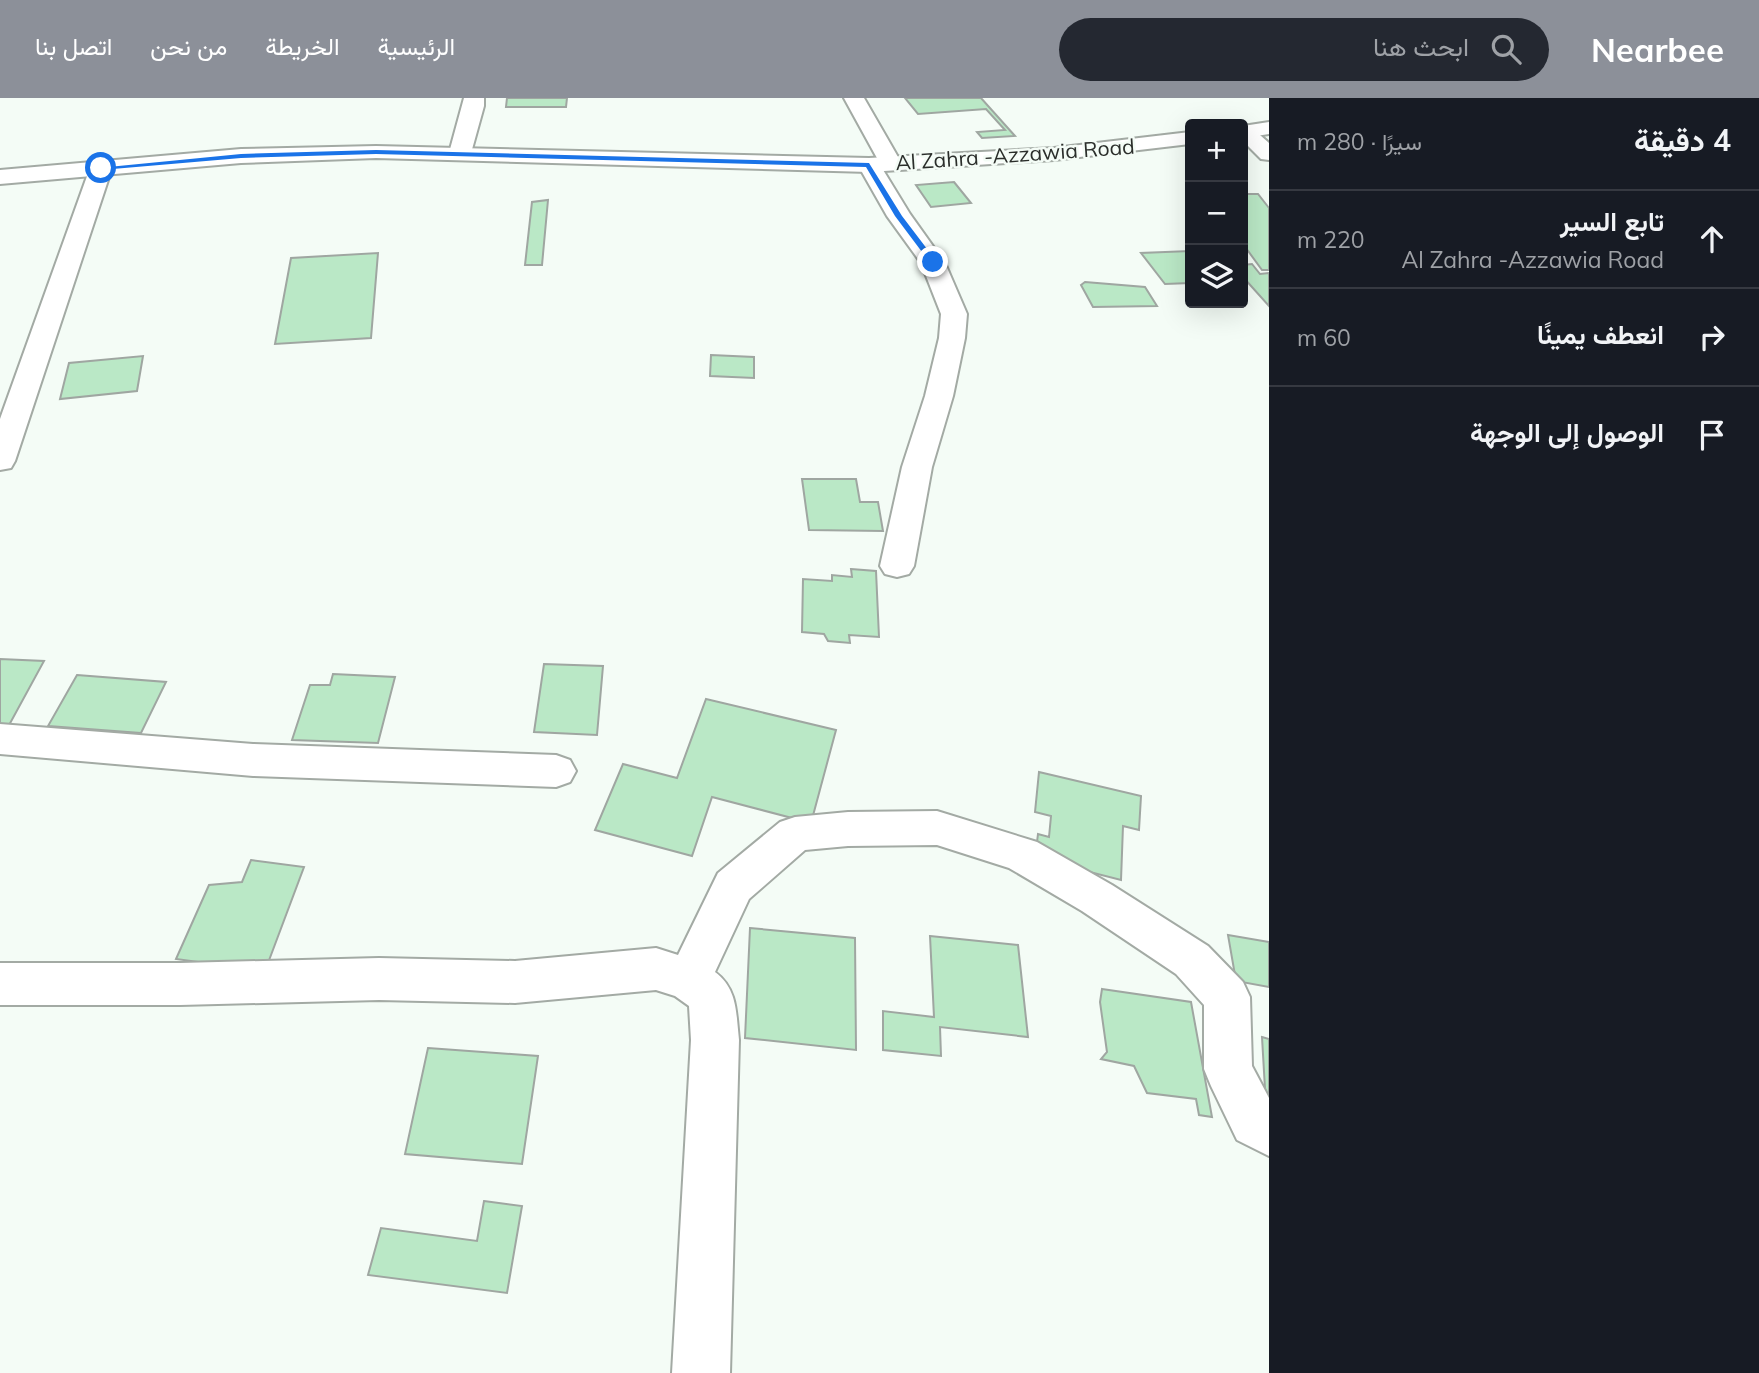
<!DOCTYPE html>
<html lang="ar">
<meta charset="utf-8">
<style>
:root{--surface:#171b24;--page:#242831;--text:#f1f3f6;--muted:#9ea1a6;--line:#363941;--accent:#8c9099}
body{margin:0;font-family:Mulish,Vazirmatn,sans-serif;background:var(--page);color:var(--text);direction:rtl}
.controls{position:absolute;right:21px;top:21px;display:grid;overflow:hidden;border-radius:7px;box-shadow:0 7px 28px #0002}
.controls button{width:63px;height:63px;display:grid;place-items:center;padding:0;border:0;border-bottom:2px solid var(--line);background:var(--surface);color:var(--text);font:35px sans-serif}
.stop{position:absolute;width:21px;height:21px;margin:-16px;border:5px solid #1a73e8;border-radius:50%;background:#fff}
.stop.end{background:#1a73e8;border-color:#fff;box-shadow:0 2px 7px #0008}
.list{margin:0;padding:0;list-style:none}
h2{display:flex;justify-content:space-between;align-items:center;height:91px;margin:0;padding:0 28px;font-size:30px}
h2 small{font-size:23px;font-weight:400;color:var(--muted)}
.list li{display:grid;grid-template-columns:46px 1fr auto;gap:21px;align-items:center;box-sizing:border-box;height:98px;padding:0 28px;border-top:2px solid var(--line)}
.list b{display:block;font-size:26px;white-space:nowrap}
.list p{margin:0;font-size:23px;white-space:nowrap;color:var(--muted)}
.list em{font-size:23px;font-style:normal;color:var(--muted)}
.icon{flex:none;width:38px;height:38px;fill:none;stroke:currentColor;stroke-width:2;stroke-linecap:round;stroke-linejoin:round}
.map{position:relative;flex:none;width:1269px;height:1275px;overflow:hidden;direction:ltr}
header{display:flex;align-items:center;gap:42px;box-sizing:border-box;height:98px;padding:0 35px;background:var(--accent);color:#fff}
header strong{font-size:33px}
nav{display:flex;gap:38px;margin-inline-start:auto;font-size:24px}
.search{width:490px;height:63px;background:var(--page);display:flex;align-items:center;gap:18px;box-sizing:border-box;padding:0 24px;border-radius:38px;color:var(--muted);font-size:26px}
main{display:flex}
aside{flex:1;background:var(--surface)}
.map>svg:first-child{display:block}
</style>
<header>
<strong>Nearbee</strong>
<div class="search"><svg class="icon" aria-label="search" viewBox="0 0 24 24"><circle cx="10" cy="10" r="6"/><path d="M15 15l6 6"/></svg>ابحث هنا</div>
<nav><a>الرئيسية</a><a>الخريطة</a><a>من نحن</a><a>اتصل بنا</a></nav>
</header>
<main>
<aside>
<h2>4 دقيقة<small>سيرًا · 280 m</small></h2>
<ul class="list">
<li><svg class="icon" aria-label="ahead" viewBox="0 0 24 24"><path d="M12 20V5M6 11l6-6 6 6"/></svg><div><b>تابع السير</b><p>Al Zahra -Azzawia Road</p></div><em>220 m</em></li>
<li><svg class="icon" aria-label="right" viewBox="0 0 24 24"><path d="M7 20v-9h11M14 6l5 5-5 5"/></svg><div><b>انعطف يمينًا</b></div><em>60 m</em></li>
<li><svg class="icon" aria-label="arrive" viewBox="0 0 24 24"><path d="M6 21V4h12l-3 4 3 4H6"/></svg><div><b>الوصول إلى الوجهة</b></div></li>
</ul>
</aside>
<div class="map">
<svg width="1269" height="1275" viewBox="0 0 1269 1275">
<rect width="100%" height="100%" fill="#f4fcf6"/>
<path fill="#bae8c6" stroke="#9fa6a1" stroke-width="2" d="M507,0h60l-1,9h-60z
M905,0h76l34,38 -33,2 -5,-6 28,-2 -19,-21 -68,5z
M954,84l17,21 -40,4 -15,-22z
M1243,96h15l11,14v62h-7l-19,-26z
M548,102l-6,65h-17l7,-63z
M1190,153v32l-25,1 -24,-31z
M378,155l-7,85 -96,6 16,-86z
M1252,166l8,10 9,-1v33l-26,-29v-12z
M1085,184l60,5 12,19 -64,1 -12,-22z
M711,257l43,2v21l-44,-2z
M143,258l-6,35 -77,8 9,-36z
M802,381h54l4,23h18l5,29 -74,-1z
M851,471l25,2 3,66 -30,-2 1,8 -22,-2 -4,-7 -22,-2 1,-53 29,2v-6l20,2z
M0,561l44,2 -36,66h-8z
M544,566l59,2 -6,69 -63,-3z
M333,576l62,3 -17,66 -86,-3 18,-55h20z
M77,577l89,7 -25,51 -93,-7z
M706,601l130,31 -25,93 -99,-26 -20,59 -97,-26 28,-66 54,14z
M1039,674l102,24 -2,34 -16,-4 -2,54 -86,-22 3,-24 11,3 2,-21 -16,-4z
M251,762l53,7 -39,104 -89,-12 33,-74 33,-3z
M750,830l105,10 1,112 -111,-12z
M1228,837l41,7v45l-33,-6z
M930,838l88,9 10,92 -88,-10 1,29 -58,-6v-39l51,6z
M1102,891l89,13 21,115 -13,-2 -3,-16 -49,-6 -13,-27 -33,-7 6,-7 -7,-50z
M1262,939l7,2v68l-3,-1z
M428,950l110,8 -16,108 -117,-10z
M484,1103l38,5 -15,87 -139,-18 13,-47 96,13z"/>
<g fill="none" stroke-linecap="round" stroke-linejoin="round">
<g stroke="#a3aaa4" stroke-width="4">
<path id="street" d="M464,0h20v8l-13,47 -3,5h-16l-3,-5z
M844,0h20l38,66 -3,5h-16z
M1243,28l9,2 17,15v17l-8,-1 -18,-18z
M869,60l8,2 33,54 35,49 22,51 -2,24 -12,58 -21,71 -18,99 -5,8 -12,3 -12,-3 -5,-8 22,-99 23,-71 14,-58 2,-24 -20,-51 -34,-47 -29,-51 3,-5z
M101,63l8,2 3,5 -97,293 -4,7 -11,2v-51l90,-251 3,-5z
M0,626l253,20 303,11 14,5 6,11 -6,11 -14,5 -303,-11 -253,-22z
M937,713l100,31 75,43 96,61 35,36 7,15 2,69 17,32v58l-32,-16 -26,-54 -7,-17v-64l-28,-31 -94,-63 -73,-43 -72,-23 -89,1 -43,4 -56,49 -34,73c23,17 21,42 24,68l-9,333h-58l19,-333 -2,-34 -14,-10 -19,-6 -141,13 -136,-3 -199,5h-180v-42h180l199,-5 136,3 141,-13 22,7 40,-82 62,-51 15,-5 53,-5z"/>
</g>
<g stroke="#a3aaa4" stroke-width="4">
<path id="primary" d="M1269,24v12l-26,4v-12z
M1190,34v12l-136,16 -185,12 -493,-14 -135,5 -241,21v-14l241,-21 135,-3 493,12 185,-10z"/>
</g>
<use href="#street" fill="#fff" fill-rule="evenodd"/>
<use href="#primary" fill="#fff" fill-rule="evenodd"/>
</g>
<path fill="#1a73e8" d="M376,52l493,13 33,53 35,46 -6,2 -36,-48 -29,-49 -490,-13 -135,4 -140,12 -3,-2 143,-14z"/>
<g text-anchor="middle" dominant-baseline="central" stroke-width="5" stroke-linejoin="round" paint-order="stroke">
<g font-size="21" fill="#2b2e2b" stroke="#f4fcf6">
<text transform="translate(1015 56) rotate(-4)">Al Zahra -Azzawia Road</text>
</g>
</g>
</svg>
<div class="controls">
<button>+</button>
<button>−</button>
<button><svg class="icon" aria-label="layers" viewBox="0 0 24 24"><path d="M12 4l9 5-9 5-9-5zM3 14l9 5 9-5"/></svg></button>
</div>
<div class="stop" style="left:101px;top:70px"></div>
<div class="stop end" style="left:933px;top:164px"></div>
</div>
</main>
